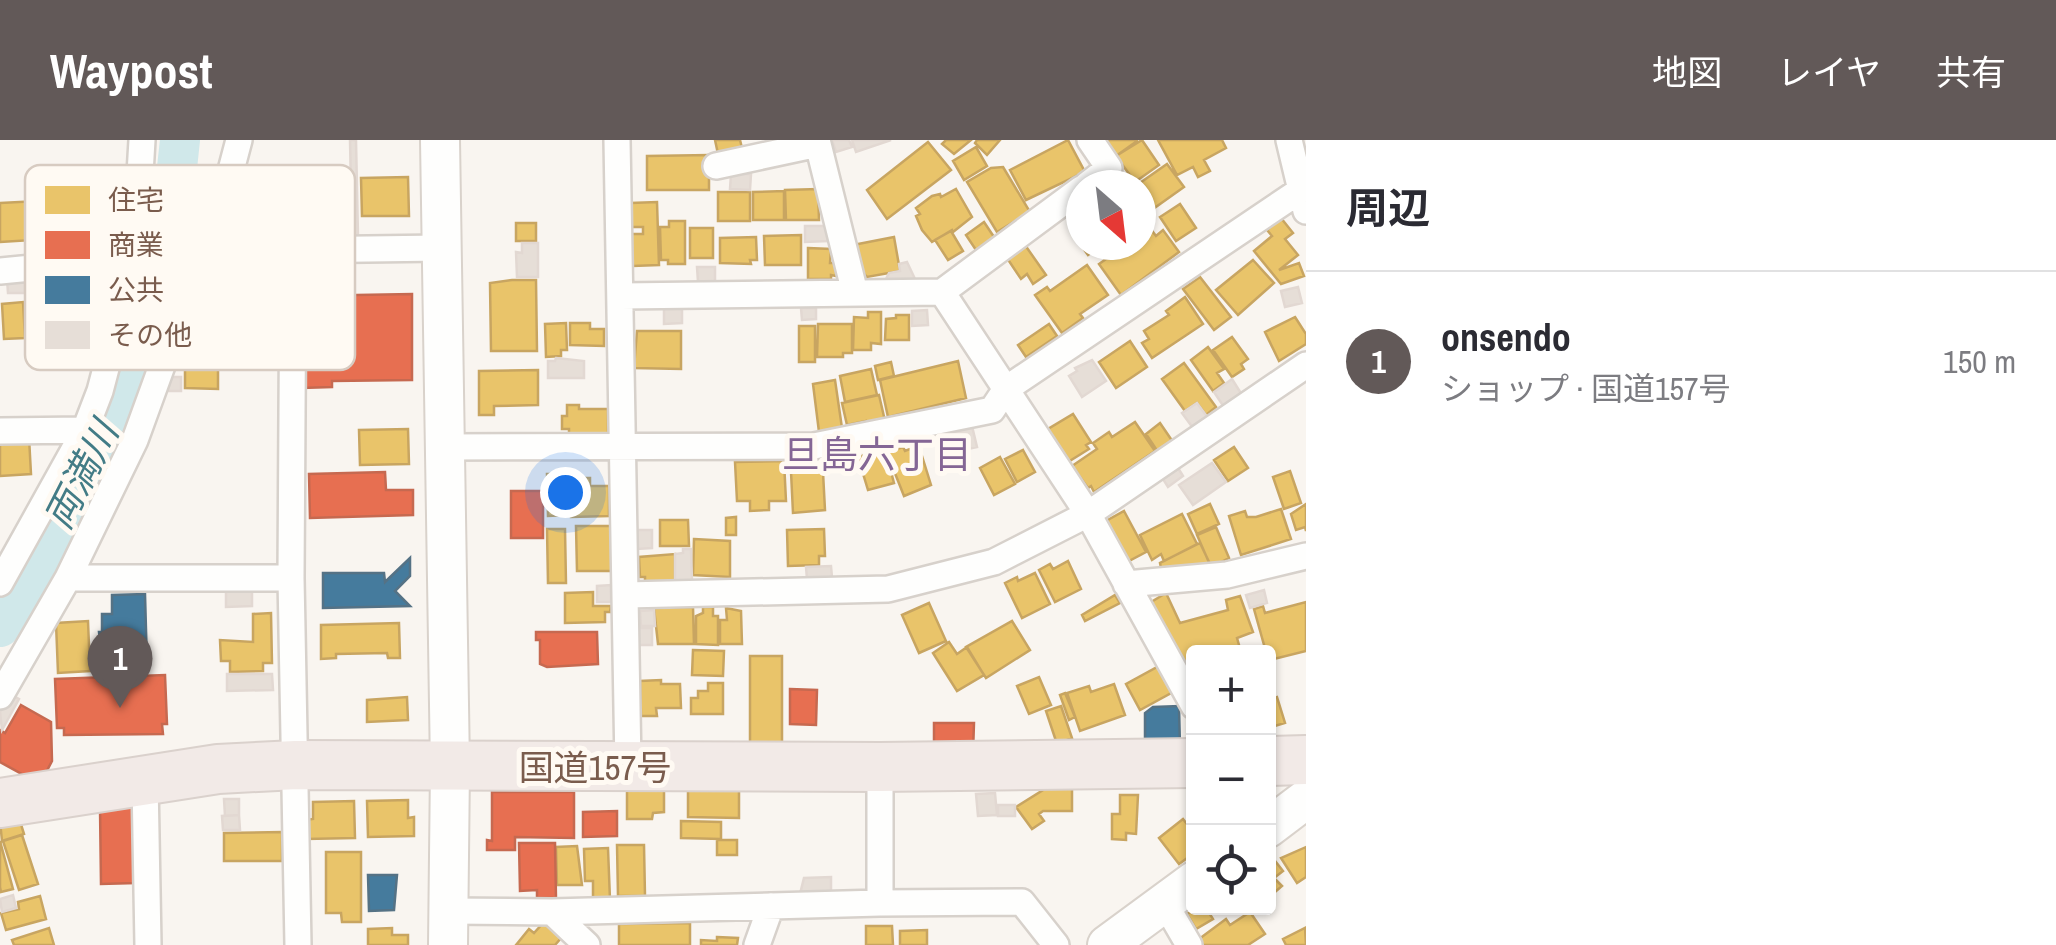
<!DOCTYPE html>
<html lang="ja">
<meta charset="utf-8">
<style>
:root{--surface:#fff;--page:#f2f2f3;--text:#2b2b33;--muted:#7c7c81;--line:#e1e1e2;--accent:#625958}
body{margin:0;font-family:"Archivo Narrow","Noto Sans JP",sans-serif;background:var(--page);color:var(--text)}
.controls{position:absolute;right:30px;bottom:30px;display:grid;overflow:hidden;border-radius:10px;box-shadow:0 2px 8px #0004}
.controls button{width:90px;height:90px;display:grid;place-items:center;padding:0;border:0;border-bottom:2px solid var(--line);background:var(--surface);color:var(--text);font:50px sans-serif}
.compass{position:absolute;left:1066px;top:30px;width:90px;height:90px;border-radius:50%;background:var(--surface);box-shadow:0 2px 8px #0004;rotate:152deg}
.you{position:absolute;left:565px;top:352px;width:35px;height:35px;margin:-25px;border:8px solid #fff;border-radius:50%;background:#1a73e8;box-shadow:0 0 0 15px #1a73e833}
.badge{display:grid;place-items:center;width:65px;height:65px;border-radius:50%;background:var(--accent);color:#fff;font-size:32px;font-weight:700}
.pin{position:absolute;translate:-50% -82px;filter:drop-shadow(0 2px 5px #0008)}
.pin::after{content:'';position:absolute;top:52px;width:35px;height:30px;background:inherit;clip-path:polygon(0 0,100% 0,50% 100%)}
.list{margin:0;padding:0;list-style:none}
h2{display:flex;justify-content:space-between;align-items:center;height:130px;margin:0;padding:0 40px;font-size:42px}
h2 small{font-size:32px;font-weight:400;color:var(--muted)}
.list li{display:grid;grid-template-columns:65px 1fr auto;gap:30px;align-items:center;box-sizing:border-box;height:180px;padding:0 40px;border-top:2px solid var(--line)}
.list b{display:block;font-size:38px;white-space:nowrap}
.list p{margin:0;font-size:32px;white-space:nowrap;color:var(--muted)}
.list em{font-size:32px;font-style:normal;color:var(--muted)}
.icon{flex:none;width:55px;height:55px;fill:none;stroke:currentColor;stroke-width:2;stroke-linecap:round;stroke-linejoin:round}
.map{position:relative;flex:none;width:1306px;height:805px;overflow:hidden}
header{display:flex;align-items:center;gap:60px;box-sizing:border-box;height:140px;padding:0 50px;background:var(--accent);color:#fff}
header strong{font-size:48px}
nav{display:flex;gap:55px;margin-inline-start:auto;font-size:35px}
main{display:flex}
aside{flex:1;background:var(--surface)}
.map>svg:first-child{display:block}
</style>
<header>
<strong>Waypost</strong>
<nav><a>地図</a><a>レイヤ</a><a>共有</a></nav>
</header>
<main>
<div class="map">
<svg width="1306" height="805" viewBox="0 0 1306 805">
<rect width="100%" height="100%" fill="#f9f5f0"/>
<path fill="#e9c46a" stroke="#c8a561" stroke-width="2.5" d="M715,0h25l2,8 -24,6z
M946,0h25l-17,14 -12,-10z
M977,0h23l-13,15 -12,-12z
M1068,0l17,32 -59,28 -16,-30z
M1105,0h31l1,1 -21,15z
M1142,0l17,25 -24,17 -19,-26z
M1158,0h64l4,8 -22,12 6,11 -12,6 -5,-10 -16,8z
M928,2l23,28 -64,49 -20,-29z
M976,7l11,19 -23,14 -11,-19z
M709,15v35h-62v-34z
M1167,24l17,23 -31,22 -12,-16v-8h-4z
M1003,27l27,45 -33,20 -30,-50 24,-14z
M408,37l1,39h-47l-1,-38z
M818,49l1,31h-33l-1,-30z
M956,49l16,28 -19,15 -1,-2 -20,12 -10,-12 -6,-14 4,-2 -4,-6 16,-12 8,-2 1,3z
M784,51v29h-31v-28z
M718,52h32v29h-32z
M57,60l2,35 -18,5v9h-9v-9l-32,2v-39z
M657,62l2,63 -26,1 -2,-32h12v-7h-11l-1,-24z
M1180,64l16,24 -20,13 -16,-24z
M1281,78l12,15 -8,6 13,16 -19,15 20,-7 5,13 -23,8 -27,-33 18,-15 -5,-6z
M669,81h16v43h-17v-4h-7l-1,-33h9z
M984,82l10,15 -18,13 -10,-15z
M516,83h20v18h-20z
M690,88h23v30h-23z
M1150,88l6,8 7,-6 16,22 -58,43 -22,-31 27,-19h15v-11z
M1081,89v16h21l-14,10 -15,-21z
M951,91l12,20 -15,9 -13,-20z
M801,95v30h-36l-1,-29z
M756,97l1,23h-7l1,4 -31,-1v-25z
M894,97l6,34 -33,6 -9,-9 -5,-23z
M1025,105l21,30 -13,9 -6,-10 -6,5 -14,-21z
M808,108l23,1 -1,14h7l-1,13 -5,-1v4h-23z
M1253,120l21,23 -36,32 -22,-25z
M1087,125l21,30 -28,19 3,4 -21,15 -27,-38 12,-8 3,4z
M1200,137l31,40 -17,13 -31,-41z
M512,140h24l1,71h-46l-1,-68z
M1185,157l18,27 -51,34 -10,-15 7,-4 -5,-8 25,-16 -3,-4z
M23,162l2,36 -21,1 -2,-35z
M868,172h13v32l-10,-1v7h-18l1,-33 14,1z
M896,175h13v25h-24l1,-21 10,-1z
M1295,177l11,17v10l-27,17 -14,-29z
M566,183l1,27h-6v6l-15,1 -1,-33z
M570,183h20v6h14v17l-34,-1z
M818,184h34v29h-9v4h-26z
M1049,184l8,12 -31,21 -8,-12z
M799,186h16v36h-16z
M637,191h44v38l-47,-1z
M1232,197l16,22 -7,5 3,5 -12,8 -19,-27z
M1130,201l17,26 -31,21 -17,-26z
M1208,207l16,22 -7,4 7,10 -11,8 -22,-31z
M185,221h33v28l-33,-1z
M958,221l8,37 -78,19 -8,-37z
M891,222l3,14 -16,4 -3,-14z
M1184,223l32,44 -10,8 -9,-12 -12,8 -23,-32z
M871,229l6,26 -32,7 -5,-26z
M538,230v35l-44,1v9h-15v-44z
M835,240l7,48 -23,4 -6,-48z
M879,255l6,26 -18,4 -1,-4 -19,4 -5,-22z
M567,265h12v4h29v26l-39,1v-7h-7v-13h5z
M1073,274l18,28 -5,3 3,4 -21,13 -20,-33z
M1135,282l20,29 -61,41 -3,-6 -3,2 -16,-22 25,-17 -4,-6 16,-11 3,5z
M1160,283l15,22 -15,10 -14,-21z
M408,289l1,35 -49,1 -1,-35z
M29,297l2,37 -31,2v-38z
M893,306l1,4 9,-3 2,4 10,-4 4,10 3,-1 9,29 -27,11 -19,-48z
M1234,307l14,21 -20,13 -14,-21z
M885,309l9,34 -26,7 -10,-33z
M1023,310l12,22 -18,10 -12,-23z
M1000,317l15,27 -21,11 -14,-27z
M784,321l2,40h-17v9l-19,1v-10h-13l-2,-39z
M811,330l12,2 2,38 -32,3 -2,-41z
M1290,331l11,32 -17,6 -11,-32z
M547,334h20l1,41 -20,1z
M570,338h20v8h19v30l-38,1z
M1210,364l9,20 -22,10 -9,-20z
M1306,364v27l-1,-4 -9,3 -5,-16z
M1281,369l10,30 -50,16 -12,-39 16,-5 2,6h9z
M1124,371l22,41 -19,10 -21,-41z
M1182,374l15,30 -33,17 -3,-7 -9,6 -12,-25z
M736,377v18h-10v-17z
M660,380h28l1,26h-29z
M576,386h38v45h-37z
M1216,387l13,31 -18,9 -14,-32z
M547,389h18l1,54h-18z
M824,389l1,27h-6v9l-31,1 -1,-36z
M694,399l36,2v36l-37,-2z
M1200,403l10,21 -49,4 -1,-5z
M675,414v27l-30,1v-5h-5l-1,-20z
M1068,421l13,28 -26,13 -16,-32 11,-6 3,5z
M1035,433l15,31 -28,14 -17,-35 12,-6 1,4z
M593,452v14h18l-1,6h-5v10l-40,1v-30z
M1166,453l14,30 48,-13 -2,-10 14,-4 13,36 -16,6 2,7 -22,7h-23v9l-14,3 -32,-60z
M1115,455l5,8 -35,18 -3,-6z
M1306,462v49l-32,8 -1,-5 -7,-2 -12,-43 9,-3 2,7z
M929,463l17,38 -27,12 -17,-38z
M693,467l1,37h-36l-4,-36z
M703,467h10v9h5v29l-22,-1v-28l7,-3z
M726,468l15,3 1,33h-22v-24h7z
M271,473l1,50h-9v8l-33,1v-11h-9l-1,-21 33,2v-28z
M88,481l2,50 -32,2 -2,-50z
M1012,481l18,29 -44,28 -20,-31z
M399,483l1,35h-12l-1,-5 -51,1v4l-15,1v-34z
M949,502l8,12 10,-7 17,28 -27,16 -24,-38z
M693,510l31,1 -1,25 -31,-1z
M750,516h32v89h-32z
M1159,526l14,26 -33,18 -14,-26z
M1039,537l12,28 -22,9 -12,-28z
M661,540v4h19l1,24h-25l1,8h-16l-1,-35z
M708,543h15v31h-32v-16h7v-7h10z
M1114,544l11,31 -45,16 -13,-38 22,-7 2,6z
M1065,553l10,24 -6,3 -9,-25z
M407,557l1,23 -41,2v-22z
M1277,557l8,26 -17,5v-28z
M1061,566l11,32 -15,6 -11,-33z
M688,645h51v33l-51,-1z
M1043,646h29v25h-29l-4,3 5,7 -12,8 -16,-22 27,-17z
M627,650h37v22l-11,1 -1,6h-25z
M1120,655h18l-2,39 -10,-1v7l-14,-1v-25h8z
M408,660v18l6,-1v19l-46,1 -1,-36z
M354,661l1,37 -49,1v-19l7,-1v-17z
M18,675l6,19 -22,7 -2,-20z
M1183,679l11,14v20l-15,11 -20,-26z
M681,681l40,1v17l-40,-1z
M282,692v29h-58v-28z
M22,695l16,49 -19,6 -16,-49z
M717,700h20v15h-20z
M0,701l13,48 -12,3 -1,-5z
M617,705h27l1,51h-27z
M577,706l5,39h-25l-1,-38z
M1306,707v30l-9,6 -16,-25z
M608,708l2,52h-17v-19h-8l-1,-32z
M326,712h35v70h-19l-1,-9h-15z
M1272,717l11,14 -9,7 8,8 -14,12v-38z
M40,756l6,23 -40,11 -5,-17 18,-4 -1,-7z
M1198,768h8l7,11 -17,10 -9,-15z
M1250,772l15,22 -17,11h-45l-4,-6 27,-20 4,6z
M544,782l18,15 -7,8h-39l13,-16 5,4z
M690,783v22h-71v-21z
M866,786h26l1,19h-27z
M49,788l5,17h-40l-2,-5z
M392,788v7h16v10h-40v-16z
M1305,788l1,17h-20l-3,-6z
M927,790v15h-27v-14z
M717,797l21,1 -1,7h-36v-5l16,1z"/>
<path fill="#e76f51" stroke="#c66950" stroke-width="2.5" d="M412,154v86l-80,1v6l-30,1 -2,-92z
M385,332l1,18h27v25l-103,3 -1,-44z
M511,351h32v47h-32z
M536,492h61l1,32 -51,3 -7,-3v-24h-4z
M165,535l2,49h-5l1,10 -99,1v-7h-7l-2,-49z
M790,549l27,1 -1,35 -26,-1z
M21,565l30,17 1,39 -12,23 -40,-22v-32l5,3z
M934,583h40l-1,30h-39z
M492,652h82v46l-59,-1v13h-28v-10l5,1z
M135,667l1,76 -35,1 -1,-76z
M617,671v25l-34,1v-25z
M519,703h36l1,55h-19v-8l-17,1z"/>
<path fill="#457b9d" stroke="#557285" stroke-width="2.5" d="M410,418v18l-15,15 15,15 -87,2v-35h61l1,9z
M145,454l2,71 -44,1 -4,-34h3v-18h10v-19z
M1179,566l1,41 -35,-4v-30l8,-6z
M368,735h29l-3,35 -25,1z"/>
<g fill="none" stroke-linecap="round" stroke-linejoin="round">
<path stroke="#d0e8ea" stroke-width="40" d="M0,487c96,-158 163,-301 180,-487"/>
</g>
<path fill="#e6ded7" stroke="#e2d8d2" stroke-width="2.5" d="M350,0h6l2,96h-6z
M832,0h17l3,7 -16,5z
M852,0h39l-35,12z
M731,34h20l-1,16 -20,-1z
M805,86h22l1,15 -23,1z
M522,103h16v34h-21l-1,-25 6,1z
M907,122l8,17h-29l3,-6 11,-2 -1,-7z
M697,127h18v14l-17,1z
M25,138v15h-17l-1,-14z
M1298,147l4,16 -17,4 -4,-16z
M682,165v18l-18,1v-18z
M801,168h15v11l-14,1z
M927,170l1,15 -16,1v-15z
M556,218l28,3v17h-36v-17h7z
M1092,220l14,21 -24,16 -13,-21 8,-5 -2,-3z
M172,237h9v14h-14z
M1232,239l10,16 -18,12 -10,-15z
M1197,263l11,15 -15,10 -11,-15z
M972,286l5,21 -33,7 -4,-21z
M1212,323l14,19 -33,23 -14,-20z
M1178,328l5,8 -15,11 -5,-8z
M636,390h16v18l-15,1z
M683,409h8l1,32h-17v-27l8,-1z
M831,426l1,11 -25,2 -1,-12z
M611,445v17h-14v-16z
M252,449v17l-26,1v-17z
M1264,450l3,13 -17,5 -4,-13z
M654,470l1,16h-14l-1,-15z
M638,488h14v17h-14z
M227,534h45l1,16 -46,1z
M10,554l9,5 -17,31 -2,-18z
M995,653l2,22 -19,1 -2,-22z
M224,659h15v16l-14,1z
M998,665h17v11h-17z
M239,675l1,15h-17l-1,-14z
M831,737v16l-31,1 4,-16z
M13,755l3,13 -14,4 -2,-13z"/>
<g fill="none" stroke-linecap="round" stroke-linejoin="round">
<g stroke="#d7d1cb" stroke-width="30">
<path id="street" d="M239,0l-19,72 -16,38h89
M617,0l11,626
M817,0l38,153
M1289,0l17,71
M716,26l102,-22
M1087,45l22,-17 -19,-28
M0,131l135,-13
M942,152l146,222 106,192
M621,156l321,-4 139,-103
M0,291l85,-1
M443,307l371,-1 178,-36 14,-21 295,-199
M68,438h223l7,367
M291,438l2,-328 149,-2
M0,443l85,-153 15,-39 35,-133 7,-118
M1126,444l101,-9 79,-19
M626,455l262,-6 106,-27 94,-48 218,-149
M0,556l68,-118 67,-138 69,-190
M880,627v136l142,-1 34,43
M145,641l3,164
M1164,762l25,43
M448,771l104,1
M587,805l-35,-33 328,-9
M757,805l14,-39"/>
</g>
<g stroke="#d9d2cb" stroke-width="42">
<path id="secondary" d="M440,0l10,627 -2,178
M1268,688l38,-29
M1107,805l87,-64"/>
</g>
<g stroke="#dad1cc" stroke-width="52">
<path id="highway" d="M1268,621l38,-1
M0,663l218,-34 78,-4 584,2 314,-4"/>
</g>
<use href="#street" stroke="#fefefd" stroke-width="25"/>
<use href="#secondary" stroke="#fefefd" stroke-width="38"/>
<use href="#highway" stroke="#f2eae7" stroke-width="48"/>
</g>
<g text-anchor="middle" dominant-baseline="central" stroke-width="10" stroke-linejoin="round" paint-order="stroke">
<g font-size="35" fill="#7a5c4d" stroke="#fffaf3">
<text x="595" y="627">国道157号</text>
</g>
<g font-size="38" fill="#846695" stroke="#fffaf3">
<text x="877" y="314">旦島六丁目</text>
</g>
<g font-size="38" font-style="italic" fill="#437c86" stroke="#fffaf3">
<text transform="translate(81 335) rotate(-63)">両満川</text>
</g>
</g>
<rect x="25" y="25" width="330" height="205" rx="15" fill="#fffaf3" stroke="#d7cbc1" stroke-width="2.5"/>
<rect x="45" y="46" width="45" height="28" fill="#e9c46a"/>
<rect x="45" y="91" width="45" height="28" fill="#e76f51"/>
<rect x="45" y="136" width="45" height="28" fill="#457b9d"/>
<rect x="45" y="181" width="45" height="28" fill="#e6ded7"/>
<g font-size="28" fill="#7a5c4d">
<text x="108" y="70">住宅</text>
<text x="108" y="115">商業</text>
<text x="108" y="160">公共</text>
<text x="108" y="205">その他</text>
</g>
</svg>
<div class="controls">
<button>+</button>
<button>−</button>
<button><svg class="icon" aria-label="locate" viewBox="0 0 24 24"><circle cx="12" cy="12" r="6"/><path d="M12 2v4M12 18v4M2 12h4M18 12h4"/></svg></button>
</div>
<svg class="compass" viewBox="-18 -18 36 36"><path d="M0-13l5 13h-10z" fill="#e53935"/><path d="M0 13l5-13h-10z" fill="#7c7c81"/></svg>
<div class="you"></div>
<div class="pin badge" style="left:120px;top:568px">1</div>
</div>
<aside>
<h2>周辺<small></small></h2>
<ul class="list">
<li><span class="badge">1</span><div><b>onsendo</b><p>ショップ · 国道157号</p></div><em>150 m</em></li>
</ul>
</aside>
</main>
